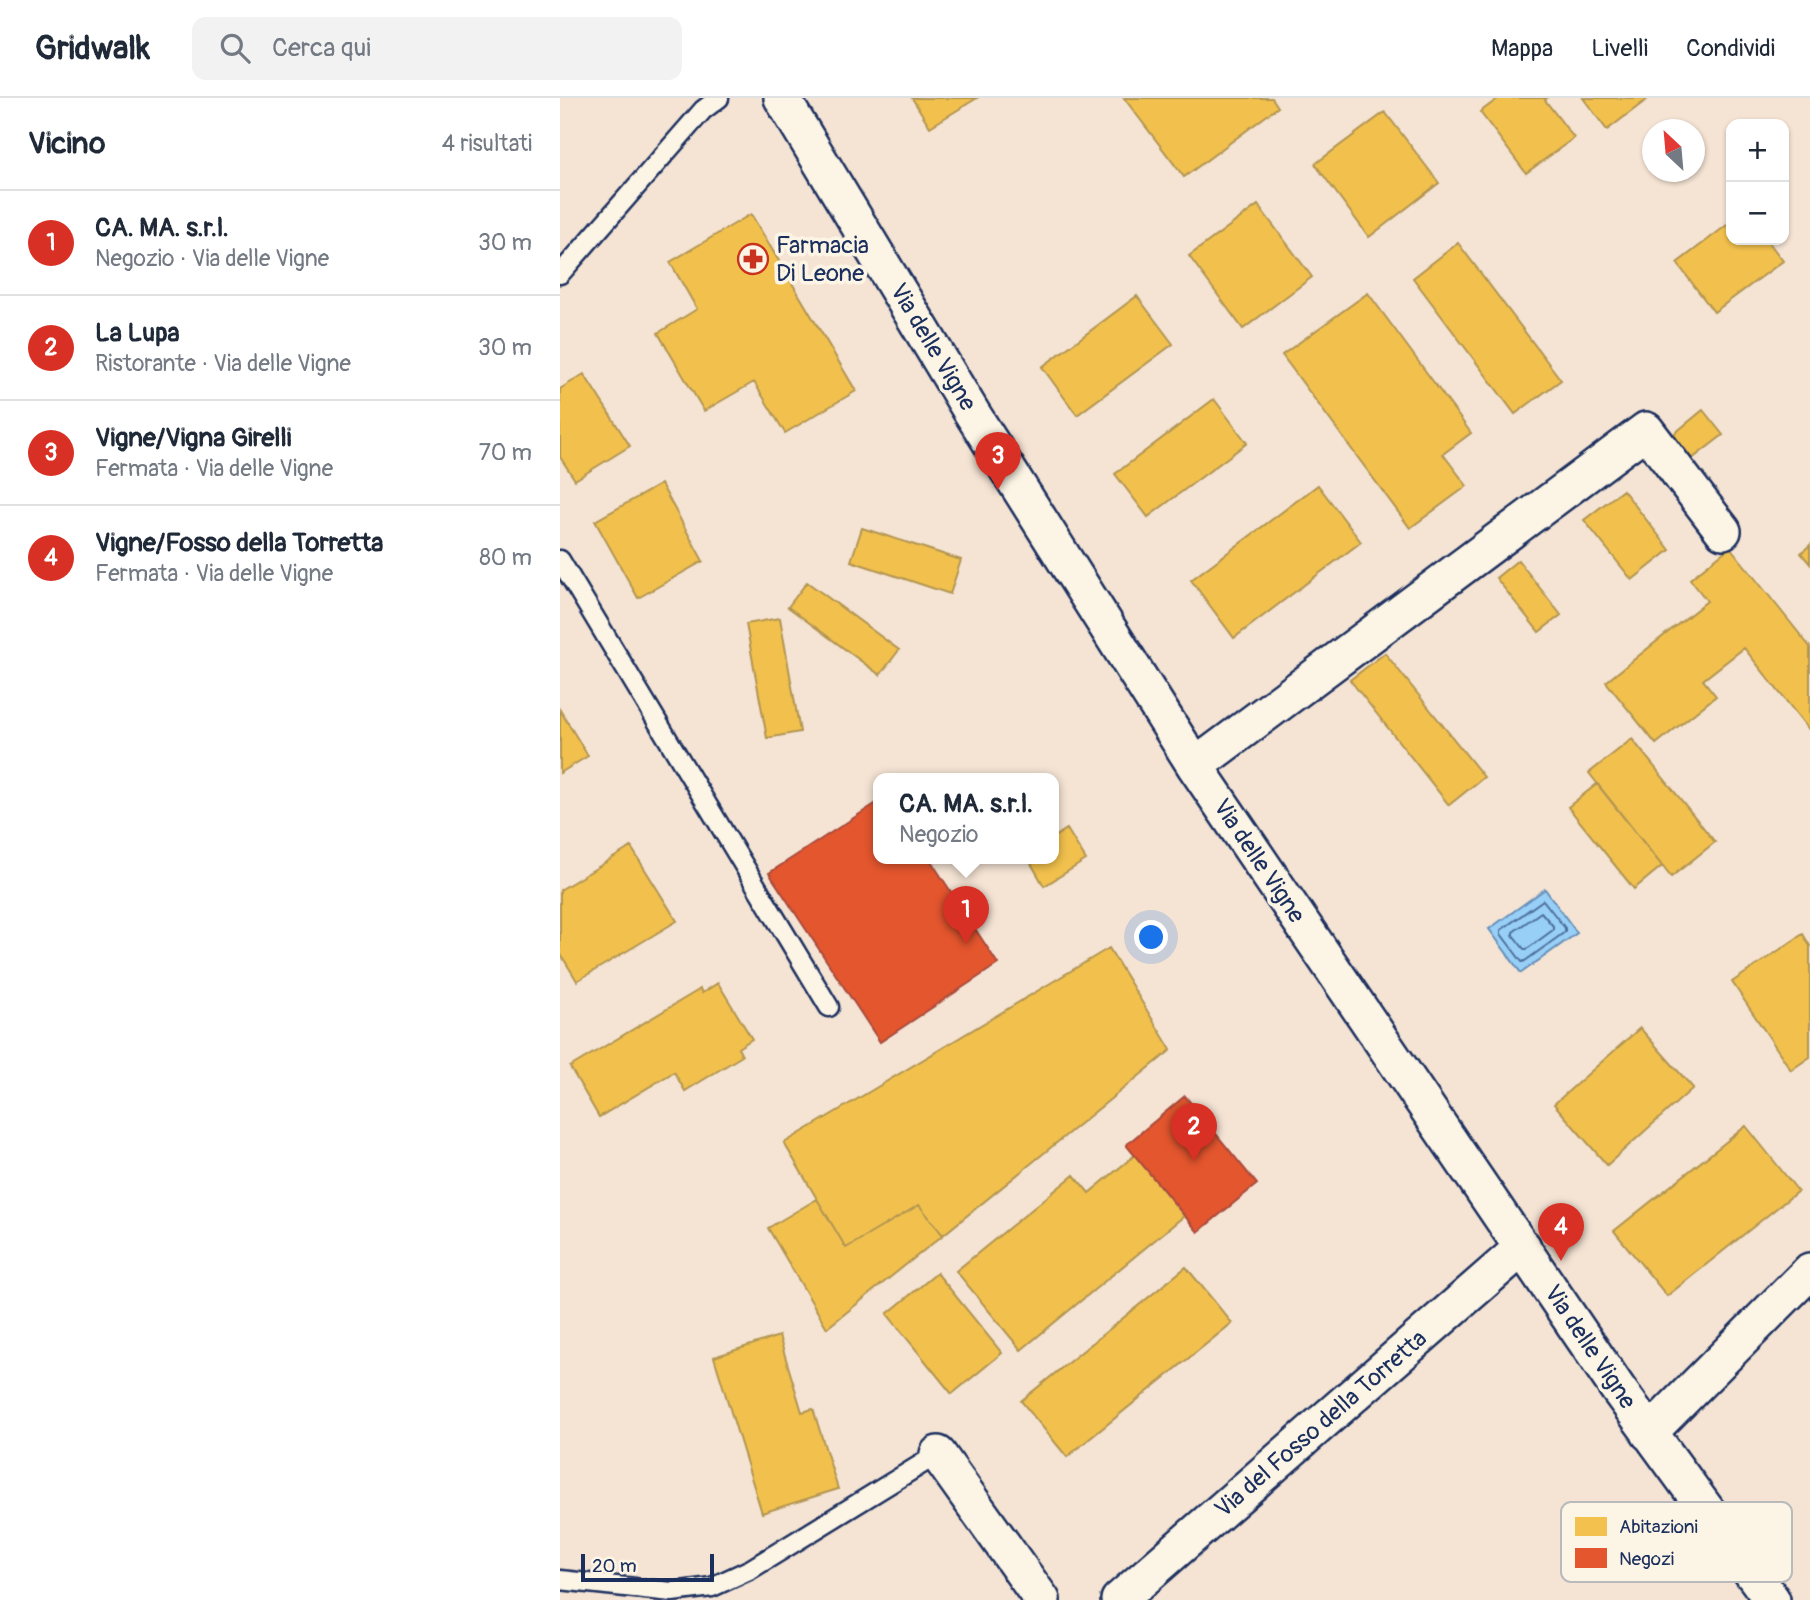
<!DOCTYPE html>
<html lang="it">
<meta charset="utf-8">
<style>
:root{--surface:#fff;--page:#f2f2f3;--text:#1f2937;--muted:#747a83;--line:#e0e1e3;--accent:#d93025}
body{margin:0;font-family:Pangolin,sans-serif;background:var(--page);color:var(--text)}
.controls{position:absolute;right:21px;top:21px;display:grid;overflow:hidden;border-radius:14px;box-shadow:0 2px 5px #0004}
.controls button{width:63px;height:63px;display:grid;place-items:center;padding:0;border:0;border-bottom:2px solid var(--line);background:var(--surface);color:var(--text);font:35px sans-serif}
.compass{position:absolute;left:1082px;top:21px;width:63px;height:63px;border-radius:50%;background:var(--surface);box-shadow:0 2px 5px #0004;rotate:334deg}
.scale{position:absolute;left:21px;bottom:18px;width:133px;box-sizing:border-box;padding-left:7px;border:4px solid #1b2f5e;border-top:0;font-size:19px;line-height:24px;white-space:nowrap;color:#1b2f5e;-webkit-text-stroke:5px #fcf5e5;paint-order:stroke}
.you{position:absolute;left:592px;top:840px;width:24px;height:24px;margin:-18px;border:5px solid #fff;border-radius:50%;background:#1a73e8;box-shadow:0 0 0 10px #1a73e833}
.badge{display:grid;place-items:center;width:46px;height:46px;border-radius:50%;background:var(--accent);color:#fff;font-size:23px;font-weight:700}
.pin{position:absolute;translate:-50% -58px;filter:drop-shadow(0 2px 4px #0008)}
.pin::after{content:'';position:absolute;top:37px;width:24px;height:21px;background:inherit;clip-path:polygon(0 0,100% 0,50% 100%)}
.popup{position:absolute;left:313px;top:675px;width:186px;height:91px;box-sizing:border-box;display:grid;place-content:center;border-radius:14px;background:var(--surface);filter:drop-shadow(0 2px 5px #0005);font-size:23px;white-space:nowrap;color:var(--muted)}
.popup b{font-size:26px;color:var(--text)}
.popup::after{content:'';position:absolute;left:50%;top:100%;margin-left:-14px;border:14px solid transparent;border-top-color:var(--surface)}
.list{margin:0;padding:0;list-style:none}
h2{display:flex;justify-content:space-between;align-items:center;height:91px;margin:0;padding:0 28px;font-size:30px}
h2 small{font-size:23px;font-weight:400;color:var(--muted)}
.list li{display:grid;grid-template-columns:46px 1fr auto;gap:21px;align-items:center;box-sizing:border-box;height:105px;padding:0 28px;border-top:2px solid var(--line)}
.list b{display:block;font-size:26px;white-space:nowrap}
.list p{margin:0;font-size:23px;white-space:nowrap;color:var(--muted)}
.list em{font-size:23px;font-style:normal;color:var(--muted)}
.icon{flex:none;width:38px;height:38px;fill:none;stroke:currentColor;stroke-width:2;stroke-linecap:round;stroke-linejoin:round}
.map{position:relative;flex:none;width:1250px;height:1502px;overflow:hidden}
header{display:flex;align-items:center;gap:42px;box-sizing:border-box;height:98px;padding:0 35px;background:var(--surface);border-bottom:2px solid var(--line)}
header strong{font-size:33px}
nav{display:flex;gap:38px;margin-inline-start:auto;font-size:24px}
.search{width:490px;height:63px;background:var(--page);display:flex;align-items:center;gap:18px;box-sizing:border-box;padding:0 24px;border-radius:14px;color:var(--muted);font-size:26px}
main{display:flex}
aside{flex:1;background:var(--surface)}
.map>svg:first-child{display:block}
</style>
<header>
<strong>Gridwalk</strong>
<div class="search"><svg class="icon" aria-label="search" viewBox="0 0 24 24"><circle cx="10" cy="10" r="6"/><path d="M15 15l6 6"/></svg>Cerca qui</div>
<nav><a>Mappa</a><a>Livelli</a><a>Condividi</a></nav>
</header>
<main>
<aside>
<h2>Vicino<small>4 risultati</small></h2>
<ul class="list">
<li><span class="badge">1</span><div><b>CA. MA. s.r.l.</b><p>Negozio · Via delle Vigne</p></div><em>30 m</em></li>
<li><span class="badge">2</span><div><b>La Lupa</b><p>Ristorante · Via delle Vigne</p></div><em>30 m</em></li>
<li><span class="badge">3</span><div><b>Vigne/Vigna Girelli</b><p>Fermata · Via delle Vigne</p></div><em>70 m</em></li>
<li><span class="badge">4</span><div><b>Vigne/Fosso della Torretta</b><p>Fermata · Via delle Vigne</p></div><em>80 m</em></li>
</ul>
</aside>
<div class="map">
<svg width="1250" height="1502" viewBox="0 0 1250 1502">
<rect width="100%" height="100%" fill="#f5e4d4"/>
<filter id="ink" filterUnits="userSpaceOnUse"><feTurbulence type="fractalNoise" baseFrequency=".0143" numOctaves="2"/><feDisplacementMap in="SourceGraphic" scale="14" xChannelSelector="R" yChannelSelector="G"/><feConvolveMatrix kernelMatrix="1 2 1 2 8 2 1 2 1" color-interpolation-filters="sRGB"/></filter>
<g filter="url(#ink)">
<path fill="#97cff6" stroke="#658fb9" stroke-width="2" d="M985,791l32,44 -56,40 -32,-44z"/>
<path fill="#f2c14e" stroke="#b29553" stroke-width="2" d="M352,0h65l-47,29z
M564,0h148l6,9 -94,70z
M939,0h48l-2,2 29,38 -48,35 -46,-61z
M1023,0h66l-42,32z
M825,14l54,71 -70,54 -54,-73z
M698,107l54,72 -69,52 -54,-73z
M191,116l105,177 -71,42 -31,-51 -50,29 -46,-78 39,-24 -27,-47z
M1171,124v18h36l16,21 -69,51 -37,-49z
M898,145l103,137 -46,34 -102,-136z
M808,195l103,140 -28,21 24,32 -57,42 -128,-173z
M577,198l36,48 -96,71 -35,-48z
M24,276l46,72 -55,34 -15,-23v-68z
M654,301l33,44 -99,74 -33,-43z
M1143,312l20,25 -35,27 -19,-24z
M101,386l42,77 -65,37 -43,-77z
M758,387l43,57 -127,96 -43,-58z
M1063,392l47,60 -38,30 -48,-60z
M302,430l99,32 -11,34 -99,-33z
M1250,447v19l-9,-11z
M1170,449l80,100v84l-66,-83 -41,32 13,16 -60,48 -50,-62 101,-81 -17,-22z
M958,462l43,55 -22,17 -43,-54z
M247,484l92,68 -19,25 -92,-68z
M220,520l20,114 -33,6 -21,-114z
M825,555l99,124 -35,28 -99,-125z
M0,612l28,46 -28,17z
M1072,641l83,103 -44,35 -82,-104z
M1037,686l65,82 -28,23 -66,-82z
M507,731l19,31 -42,26 -16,-28h26v-21z
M71,749l46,74 -100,60 -17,-28v-63z
M1243,836l7,12v111l-19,13 -59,-88z
M549,850l62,102 -228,185 -24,-30 -73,43 -62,-105z
M158,885l34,56 -14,9 4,8 -57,35 -11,-19 -75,45 -29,-50 127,-76 3,-2 2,4z
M1080,930l53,60 -86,77 -53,-61z
M1186,1028l52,65 -131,105 -53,-65z
M575,1057l49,61 -163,134 -65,-79 118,-96 15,18z
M257,1101l29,49 73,-43 24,30 -116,93 -59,-100z
M626,1169l46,56 -165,134 -46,-56z
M377,1175l65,80 -50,41 -65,-80z
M219,1238l23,76 11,-3 25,80 -76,24 -48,-156z"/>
<path fill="#e4572e" stroke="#a84b3c" stroke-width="2" d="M318,704v56h51l69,106 -118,78 -111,-169z
M625,998l72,88 -59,48 -72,-87z"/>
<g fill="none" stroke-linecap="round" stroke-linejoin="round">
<path stroke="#4d6f9b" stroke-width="2" d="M983,802l22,28v4l-40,29 -3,1 -21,-28v-4z
M981,814l12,14v4l-26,19h-3l-11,-14v-3z"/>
<g stroke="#1b2f5e" stroke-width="23">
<path id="lane" d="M0,176l143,-164 16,-12
M0,462l269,447
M0,1482l112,12 40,-5 39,-18 187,-115"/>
</g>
<g stroke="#1b2f5e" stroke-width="40">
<path id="street" d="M222,0l190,315 223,353 423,623 154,211
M635,668l451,-336 77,101
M1089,1335l161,-162
M378,1356l104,146
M559,1502l404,-353"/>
</g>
<use href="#lane" stroke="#fcf5e5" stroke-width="18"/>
<use href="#street" stroke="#fcf5e5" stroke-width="35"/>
</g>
</g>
<defs>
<g id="pharmacy-ring" transform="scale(1.575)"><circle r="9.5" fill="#fcf5e5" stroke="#c8321e" stroke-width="1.5"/><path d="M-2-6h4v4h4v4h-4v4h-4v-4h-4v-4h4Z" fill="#c8321e"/></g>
</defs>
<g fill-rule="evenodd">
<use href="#pharmacy-ring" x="193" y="161"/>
</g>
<g text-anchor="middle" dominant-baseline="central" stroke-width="7" stroke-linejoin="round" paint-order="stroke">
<g font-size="24" fill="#1b2f5e" stroke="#fcf5e5" text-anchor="start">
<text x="216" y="147">Farmacia<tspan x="216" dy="28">Di Leone</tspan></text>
</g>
<g font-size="24" fill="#1b2f5e" stroke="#fcf5e5">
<text transform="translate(373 249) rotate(59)">Via delle Vigne</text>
<text transform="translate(699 763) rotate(56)">Via delle Vigne</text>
<text transform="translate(1030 1249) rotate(56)">Via delle Vigne</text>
<text transform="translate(761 1326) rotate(-41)">Via del Fosso della Torretta</text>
</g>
</g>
<rect x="1001" y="1404" width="231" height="80" rx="10" fill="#fcf5e5" stroke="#b8babc" stroke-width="2"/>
<rect x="1015" y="1419" width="32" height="19" fill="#f2c14e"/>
<rect x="1015" y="1450" width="32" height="20" fill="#e4572e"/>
<g font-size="19" fill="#1b2f5e">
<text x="1059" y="1435">Abitazioni</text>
<text x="1059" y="1467">Negozi</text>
</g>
</svg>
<div class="controls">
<button>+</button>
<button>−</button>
</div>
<svg class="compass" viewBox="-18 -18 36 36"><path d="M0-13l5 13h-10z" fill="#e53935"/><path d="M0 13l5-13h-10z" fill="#747a83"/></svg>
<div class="scale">20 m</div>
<div class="you"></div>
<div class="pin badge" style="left:406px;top:846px">1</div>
<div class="popup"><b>CA. MA. s.r.l.</b>Negozio</div>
<div class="pin badge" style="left:634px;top:1063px">2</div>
<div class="pin badge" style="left:438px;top:392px">3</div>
<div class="pin badge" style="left:1001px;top:1163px">4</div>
</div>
</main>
